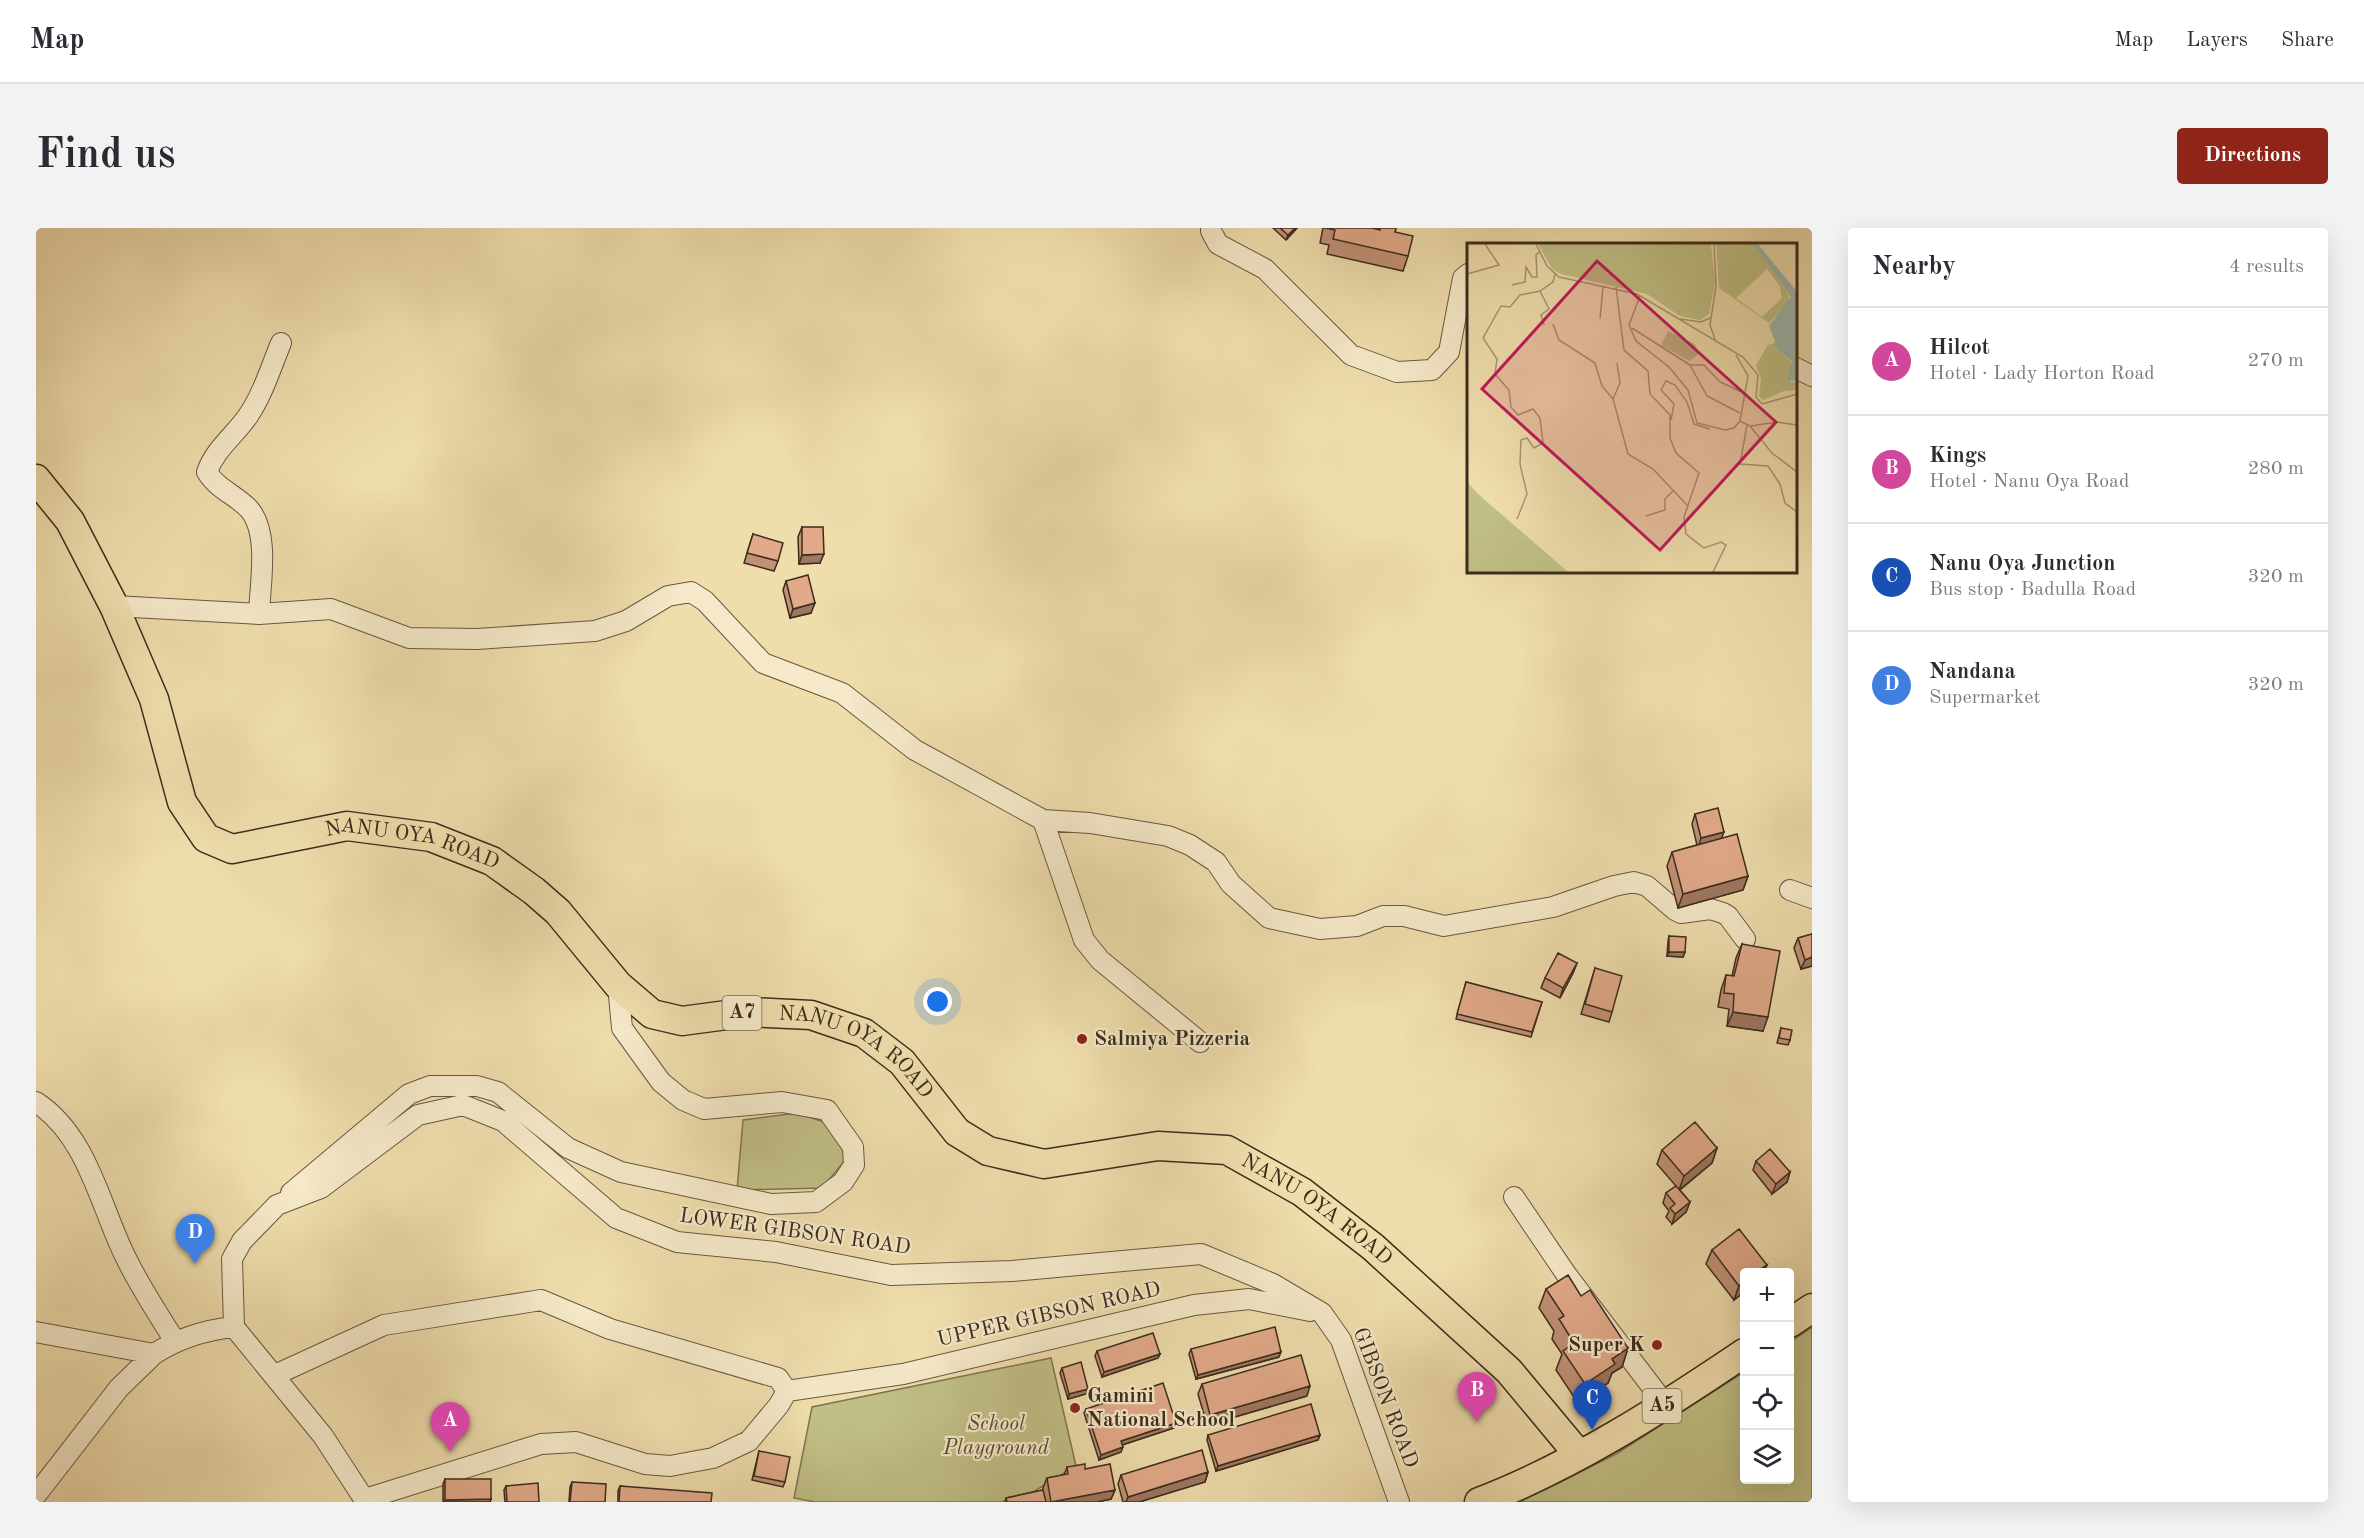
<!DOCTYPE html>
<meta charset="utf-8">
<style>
:root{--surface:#fff;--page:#f2f2f3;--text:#2b2b33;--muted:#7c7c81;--line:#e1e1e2;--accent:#8f2418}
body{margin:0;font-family:"Old Standard TT",serif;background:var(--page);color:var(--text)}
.controls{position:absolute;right:18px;bottom:18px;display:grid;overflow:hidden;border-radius:6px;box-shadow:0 6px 24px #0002}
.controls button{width:54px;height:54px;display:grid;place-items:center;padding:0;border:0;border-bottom:2px solid var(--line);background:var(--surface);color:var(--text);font:30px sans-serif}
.you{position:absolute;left:902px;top:774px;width:21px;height:21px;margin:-15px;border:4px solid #fff;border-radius:50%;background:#1a73e8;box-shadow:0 0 0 9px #1a73e833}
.badge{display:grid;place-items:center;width:39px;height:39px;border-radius:50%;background:var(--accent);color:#fff;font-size:20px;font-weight:700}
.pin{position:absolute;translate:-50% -50px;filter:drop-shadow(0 2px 3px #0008)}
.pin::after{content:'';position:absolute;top:32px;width:21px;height:18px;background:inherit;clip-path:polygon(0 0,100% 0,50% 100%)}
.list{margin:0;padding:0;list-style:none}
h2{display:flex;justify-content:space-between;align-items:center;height:78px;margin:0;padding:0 24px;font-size:26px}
h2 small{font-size:20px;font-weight:400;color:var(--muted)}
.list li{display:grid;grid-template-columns:39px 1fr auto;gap:18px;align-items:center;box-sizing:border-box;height:108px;padding:0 24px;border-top:2px solid var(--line)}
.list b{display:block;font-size:22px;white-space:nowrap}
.list p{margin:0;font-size:20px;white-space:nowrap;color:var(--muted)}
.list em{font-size:20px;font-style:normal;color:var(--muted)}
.icon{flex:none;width:33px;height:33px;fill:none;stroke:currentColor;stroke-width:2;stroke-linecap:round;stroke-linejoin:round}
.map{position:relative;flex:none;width:1776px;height:1274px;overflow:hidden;border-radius:6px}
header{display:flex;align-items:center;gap:36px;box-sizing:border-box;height:84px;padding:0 30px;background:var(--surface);border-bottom:2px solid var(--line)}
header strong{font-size:28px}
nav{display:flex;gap:33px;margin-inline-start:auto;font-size:21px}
.intro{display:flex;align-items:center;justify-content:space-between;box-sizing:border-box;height:144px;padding:0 36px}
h1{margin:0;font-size:42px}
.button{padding:15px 27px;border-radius:6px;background:var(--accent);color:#fff;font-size:21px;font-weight:700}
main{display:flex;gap:36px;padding:0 36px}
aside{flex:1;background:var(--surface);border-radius:6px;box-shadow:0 6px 24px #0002}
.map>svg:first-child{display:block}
</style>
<header>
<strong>Map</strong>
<nav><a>Map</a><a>Layers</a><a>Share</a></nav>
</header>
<div class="intro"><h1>Find us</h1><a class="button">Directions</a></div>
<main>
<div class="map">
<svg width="1776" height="1274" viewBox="0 0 1776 1274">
<rect width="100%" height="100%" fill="#efddac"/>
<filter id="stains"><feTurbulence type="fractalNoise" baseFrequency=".00333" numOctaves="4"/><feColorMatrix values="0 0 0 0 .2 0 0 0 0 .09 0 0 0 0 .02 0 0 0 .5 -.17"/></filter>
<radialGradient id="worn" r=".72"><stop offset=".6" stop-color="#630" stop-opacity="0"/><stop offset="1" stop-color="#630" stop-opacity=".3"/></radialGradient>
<path fill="#c0bf85" stroke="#7e7651" stroke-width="1.5" d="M761,885l33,11 17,34 -25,30 -85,2 6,-70z
M1776,1099v175h-292l96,-48 128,-82v108h46v-138z
M1015,1130l25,108 -43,26 -32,10h-186l-21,-4 18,-91z"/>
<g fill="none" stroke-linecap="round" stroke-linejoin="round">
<g stroke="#685841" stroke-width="22">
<path id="minor" d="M1175,0v3l7,13 47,25 86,86 46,17 35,-2 17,-18 14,-74 5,-4
M1760,140l16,8
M78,378l145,8 72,-5 78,29 68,1 118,-8 31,-10 42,-25 23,-4 14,9 58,62 79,30 73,57 128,70 41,120 16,20 100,82
M223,386c1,-30 11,-81 -10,-105 -13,-14 -32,-20 -42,-37 8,-23 28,-37 41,-56 15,-22 23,-49 33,-73
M1007,592l47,3 78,13 22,9 26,17 15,22 38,34 51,11 37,-3 26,-10h21l40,10 109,-19 61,-21 20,-4 13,4 28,24 6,3 29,-4 13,4 5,3 17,23
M1754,662l22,8
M0,874c52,34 64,104 90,156 14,29 32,56 49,83
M255,965l118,-99 21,-8h47l21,6 70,56 53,24 150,32 45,-2 27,-20 11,-17 -1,-18 -26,-37 -45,-8 -78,7 -21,-9 -22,-18 -39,-54 -4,-43
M1478,969l52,77 99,130
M198,1099l-2,-68 10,-18 35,-36 44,-17 97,-73 45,-10 40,16 113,97 61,24 99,10 115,23 121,-4 189,-17 72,30 49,29 19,27 58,162
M0,1104l118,22c25,-16 50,-24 80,-27l89,109 43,66
M239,1147l109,-50 157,-25 69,29 168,49 9,13
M751,1163l116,-17 291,-69 55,-6 61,12
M0,1267l83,-107 35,-34
M329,1271l176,-55 35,-2 69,22 25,2 43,-8 36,-17 30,-36 8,-14"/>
</g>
<g stroke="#3b2c1d" stroke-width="31">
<g id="highway">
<path id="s1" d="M0,251l34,42 44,85 40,93 28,103 24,36 26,11 115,-23 84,11 61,24 42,30 24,21 60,73 34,29 30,7 67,-9 62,3 53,18 38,29 55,70 31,19 56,13 114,-18 69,4 75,42 71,55 136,124 70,84"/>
<path d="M1754,1095l22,-15"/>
<path d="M1443,1274c94,-36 182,-93 265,-149"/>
</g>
</g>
<use href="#minor" stroke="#f5e9c9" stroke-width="20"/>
<use href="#highway" stroke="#efddac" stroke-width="28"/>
</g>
<path fill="#c29277" stroke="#3b2c1d" stroke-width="1.5" d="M1237,0h24l-11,12z
M1287,0h49l7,1v-1h17l-1,4 13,24 -5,15 -76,-17 2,-9 -9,-2z
M766,299l18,36 -21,1 -1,-27z
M717,306l25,27 -4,10 -30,-8z
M750,353l25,32 -21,5 -7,-28z
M1659,586l27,24 26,38 -5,14 -65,18 -11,-42 5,-14 25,-7 -5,-21z
M1776,706v32l-11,3 -7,-21 4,-10z
M1633,708l16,16 -2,5 -16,-1 1,-15z
M1706,716l21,87 -36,-5 2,-17 -11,-2 3,-17 5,-15 6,1 4,-18z
M1541,735l-4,10 -13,25 -19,-10 4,-10z
M1559,740l17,44 -3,10 -28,-8z
M1430,754l76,20 -11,35 -75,-18z
M1745,800l9,12 -2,5 -11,-2z
M1681,920l-5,15 -32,27 10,12 -4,10 -14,12 -6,-7 3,-6 -6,-8 3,-10 10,-7 -19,-22 5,-14z
M1720,933l34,11 -3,10 -15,12 -19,-24z
M1676,1022l32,22v20l-10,8 -28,-36z
M1510,1061l35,7 47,52 -6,19 -10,6 -4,10 -30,20 -22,-33 6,-16 -10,-15 2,-8 -15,-23z
M1155,1121l88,8 -83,22 -7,-25z
M1061,1123l63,3 -2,4 -56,19 -7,-21z
M1026,1140l26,21 -2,5 -18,5 -8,-26z
M1166,1156l105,12 -100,29 -9,-31z
M1050,1181l90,14 -2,5 -52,17 -1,7 -22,8 -15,-47z
M1172,1207h112l-2,5 -102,31 -9,-31z
M723,1223l26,31 -2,5 -31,-7z
M1031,1239l18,2 30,21 -4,9 -14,3h-92l1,-4 37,-8v-2l4,-10 17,-3z
M1172,1244l-3,10 -66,20h-16l-5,-18 3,-9z
M409,1251l46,20 -1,3h-47v-18z
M536,1254l33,20h-36l1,-15z
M470,1258l33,16h-34l-1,-12z
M584,1258l91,16h-93v-11z"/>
<path fill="#9e7761" stroke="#3b2c1d" stroke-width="1.5" d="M1259,0h2l-11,12 2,-5z
M788,326l-4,9 -21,1 3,-9z
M779,375l-4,10 -21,5 3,-9z
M1688,604l-4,10 -22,6 3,-10z
M1712,648l-5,14 -65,18 5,-14z
M1633,724h16l-2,5 -16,-1z
M1776,729v9l-11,3 4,-9z
M1541,735l-4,10 -13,25 3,-10z
M1697,784l35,5 -5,14 -36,-5z
M1681,920l-5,15 -33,27 5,-14z
M1754,944l-3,10 -15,12 4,-10z
M1654,974l-4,10 -14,12 3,-10z
M1731,1037l-3,7h-8z
M1708,1053v11l-10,8 5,-14z
M1592,1120l-6,19 -10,6 -4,10 -30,20 7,-19 27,-25z
M1245,1124l-2,5 -83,22 2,-4z
M1124,1126l-2,4 -56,19 2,-5z
M1274,1158l-3,10 -100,29 3,-10z
M1052,1161l-2,5 -18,5 1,-5z
M1140,1195l-2,5 -55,18 2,-5z
M1284,1207l-2,5 -102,31 2,-5z
M1087,1219l-2,5 -22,8 2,-5z
M1172,1244l-3,10 -66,20h-13l2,-5z
M1079,1262l-4,9 -14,3h-46z
M455,1271l-1,3h-46l1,-2z"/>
<path fill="#e2aa8a" stroke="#3b2c1d" stroke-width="1.5" d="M1244,0h15l-7,7z
M1289,0h47l8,2v-2h16l-1,4 18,4 -5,20 -75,-17 2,-9z
M766,299h21l1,27 -22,1z
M717,306l30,9 -5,18 -31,-8z
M772,347l7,28 -22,6 -7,-28z
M1682,580l6,24 -23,6 -6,-24z
M1701,606l11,42 -65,18 -11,-42z
M1776,706v23l-7,3 -7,-22z
M1633,708l17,1 -1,15h-16z
M1706,716l38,7 -12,66 -35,-5 1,-18 -10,-1 2,-18 8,1z
M1522,725l19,10 -14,25 -18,-10z
M1559,740l27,8 -10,36 -27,-8z
M1430,754l76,20 -10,30 -75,-18z
M1745,800l11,2 -2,10 -11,-2z
M1659,894l22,26 -33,28 -22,-26z
M1734,921l20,23 -14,12 -20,-23z
M1640,958l14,16 -15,12 -5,-6 5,-4 -9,-11z
M1703,1001l28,36 -11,7h-12v9l-5,5 -27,-36z
M1532,1047l13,21 9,-6 38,58 -16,11 3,5 -30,20 -22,-33 11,-8 -15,-24 5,-3 -18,-27z
M1239,1099l6,25 -83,23 -7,-26z
M1117,1105l7,21 -56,18 -7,-21z
M1265,1127l9,31 -100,29 -8,-31z
M1045,1134l7,27 -19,5 -7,-26z
M1127,1155l13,40 -55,18 2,6 -22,8 -15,-46z
M1275,1176l9,31 -102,31 -10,-31z
M1166,1222l6,22 -80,25 -7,-22z
M723,1223l31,6 -5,25 -31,-6z
M1049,1236v5l25,-5 5,26 -64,12 -4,-24 21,-4 -1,-7z
M409,1251h46v20l-46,1z
M536,1254l34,2 -1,18h-35z
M502,1255l1,19h-32l-1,-16z
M584,1258l92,7 -1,9h-92z
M1007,1262l3,12h-39l-1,-4z"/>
<g fill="#8f2418" stroke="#f5e9c9" stroke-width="2">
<circle cx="1046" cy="811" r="6"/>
<circle cx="1621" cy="1117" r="6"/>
<circle cx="1039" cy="1180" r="6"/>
</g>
<g text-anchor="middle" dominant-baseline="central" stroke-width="4.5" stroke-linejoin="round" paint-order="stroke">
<g fill="#f5e9c9" stroke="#736551" stroke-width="1.5">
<rect x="686.5" y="768" width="39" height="34" rx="4.5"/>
<rect x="1606.5" y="1161" width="39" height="34" rx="4.5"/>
</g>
<g font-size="20" font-weight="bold" fill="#3b2c1d">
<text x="706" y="785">A7</text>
<text x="1626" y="1178">A5</text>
</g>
<g font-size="21" fill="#3b2c1d" stroke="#f5e9c9">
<text stroke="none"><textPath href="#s1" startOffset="614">NANU OYA ROAD</textPath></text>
<text stroke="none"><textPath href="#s1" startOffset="1137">NANU OYA ROAD</textPath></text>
<text stroke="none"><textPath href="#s1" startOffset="1659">NANU OYA ROAD</textPath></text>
<text transform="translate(759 1004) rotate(8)">LOWER GIBSON ROAD</text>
<text transform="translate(1013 1087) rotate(-13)">UPPER GIBSON ROAD</text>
<text transform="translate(1349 1170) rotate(69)">GIBSON ROAD</text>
</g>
<g font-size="21" font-weight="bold" fill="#3b2c1d" stroke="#f5e9c9" text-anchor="start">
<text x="1058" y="811">Salmiya Pizzeria</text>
<text x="1609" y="1117" text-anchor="end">Super K</text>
<text x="1051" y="1168">Gamini<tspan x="1051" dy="24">National School</tspan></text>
</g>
<g font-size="21" font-style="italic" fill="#564932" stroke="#f5e9c9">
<text x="960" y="1196">School<tspan x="960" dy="24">Playground</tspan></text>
</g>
</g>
<g transform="translate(1431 15)">
<rect width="330" height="330" fill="#efddac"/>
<path d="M71,1h173l4,38 -6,32 -9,6 -20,-4 -33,-22 -86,-20 -9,-5zM249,1h37l35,49 2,8 -21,22 -50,-35zM300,26l13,17 2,12 -20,19 -26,-19zM201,88l27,13 4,10 -10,7 -28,-16zM310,99l2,10 13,10 -1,21 6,-2v9l-13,1 -21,9 -4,-4 2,-17 -5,-14 12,-20zM0,239l11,12 90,78h-101z" fill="#c0bf85" fill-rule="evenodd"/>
<path d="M286,1h5l39,48v89l-10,-1 5,-19 -13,-9 -10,-26 22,-29z" fill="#9cbab1"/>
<path fill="none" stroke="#a79673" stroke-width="1.5" d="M69,1l11,22 12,11 78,17 106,63 15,18 -2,22 6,7 35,-10M247,1l2,42 -6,39 6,17M0,31l32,-9 -14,-21M45,42l13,-3 1,-15 6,10h5l-1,-22 3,-3M149,44l8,63 24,21 2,23 20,21v23l6,15 23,20 -15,44 2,17 18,14 17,-6 5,3 -13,27M73,48l9,18 -8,6 3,10M133,76l3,-32M213,76l21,3 9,-4M86,81l6,16 36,23 7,23 11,13M162,82l7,16 33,26 19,23 9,33 28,7 9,-2 6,-7M162,82l11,-29M165,85l58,37M269,112l12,21 -8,45 10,5 22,27 25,19M150,120l3,20 -7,16 15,55 25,15 34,36M223,122l17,31 33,17M223,122h14l16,17 22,10M204,177l3,-16 -13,-14 5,-9 9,4 12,17 7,22 16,5M280,182l-7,39 28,2 12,18 5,19 12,9M284,183l26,-4 20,3M179,273l19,-6v-11l8,-8M50,276l10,-25 -7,-30 1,-24 6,-2 7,10 9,-5 -3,-25 -7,-9 -15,6 -7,-8 -2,-17 -14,-16 2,-15 -14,-21 18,-32 9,1 10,-12 20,-4 13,-9 2,-8"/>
<path fill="#c2185b" fill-opacity="0.15" stroke="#c2185b" stroke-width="3" d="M130,18l179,161 -116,128 -178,-161z"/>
<rect width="330" height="330" fill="none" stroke="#3b2c1d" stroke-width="3"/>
</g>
<rect width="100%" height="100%" filter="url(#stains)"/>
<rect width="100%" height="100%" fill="url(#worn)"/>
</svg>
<div class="controls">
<button>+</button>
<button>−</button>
<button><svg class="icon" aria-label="locate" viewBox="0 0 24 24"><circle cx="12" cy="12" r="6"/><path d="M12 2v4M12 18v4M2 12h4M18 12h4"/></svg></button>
<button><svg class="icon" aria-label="layers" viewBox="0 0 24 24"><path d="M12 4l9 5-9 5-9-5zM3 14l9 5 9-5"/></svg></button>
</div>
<div class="you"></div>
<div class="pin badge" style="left:414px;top:1224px;background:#d1479c">A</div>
<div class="pin badge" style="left:1441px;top:1194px;background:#d1479c">B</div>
<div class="pin badge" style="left:1556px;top:1202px;background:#1a4fb4">C</div>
<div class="pin badge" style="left:159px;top:1036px;background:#3f7fe0">D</div>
</div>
<aside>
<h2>Nearby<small>4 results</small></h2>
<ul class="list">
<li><span class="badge" style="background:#d1479c">A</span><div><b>Hilcot</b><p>Hotel · Lady Horton Road</p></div><em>270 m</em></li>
<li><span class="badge" style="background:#d1479c">B</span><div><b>Kings</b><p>Hotel · Nanu Oya Road</p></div><em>280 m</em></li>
<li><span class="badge" style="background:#1a4fb4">C</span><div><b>Nanu Oya Junction</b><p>Bus stop · Badulla Road</p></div><em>320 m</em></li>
<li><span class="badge" style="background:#3f7fe0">D</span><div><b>Nandana</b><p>Supermarket</p></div><em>320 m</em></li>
</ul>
</aside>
</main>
